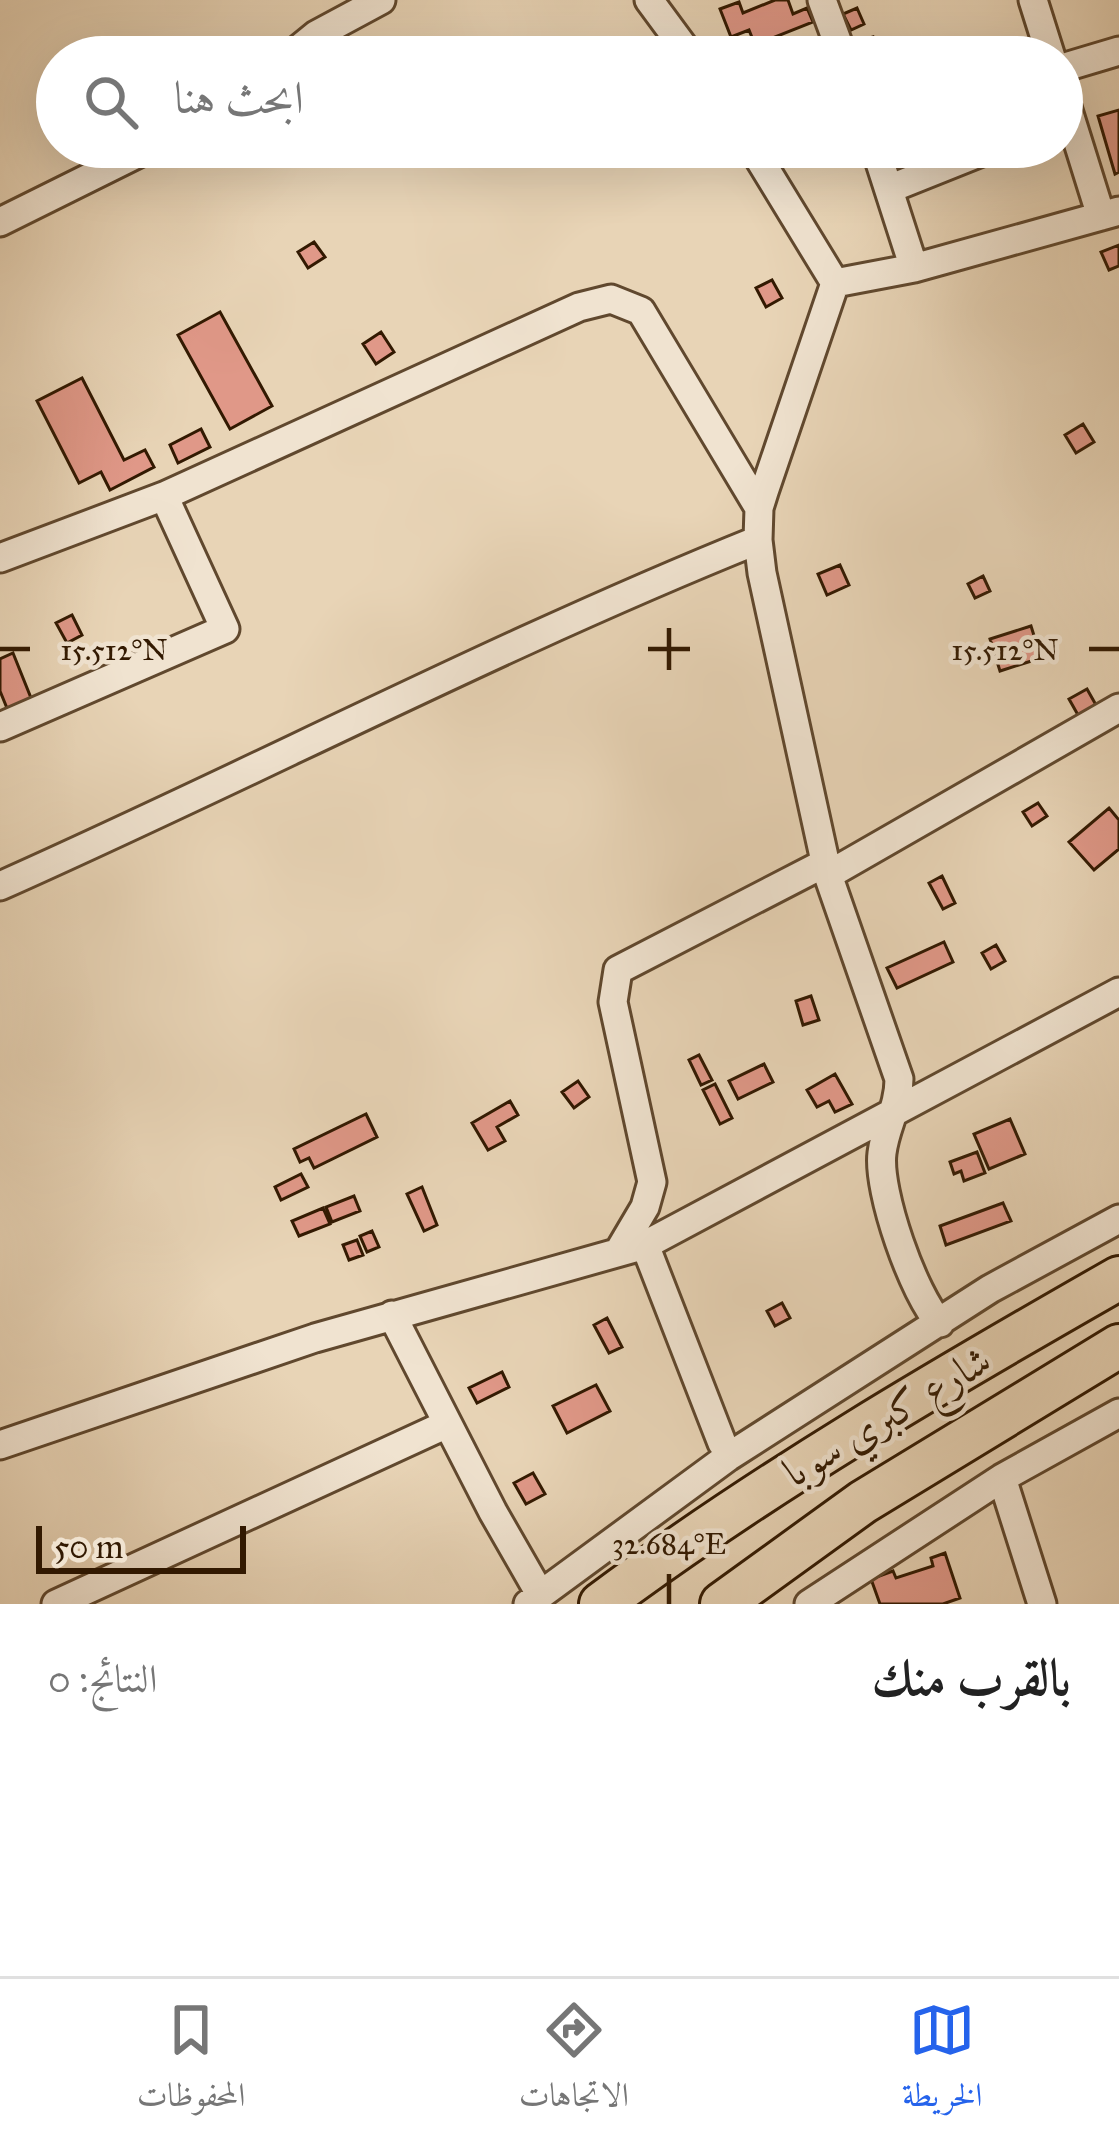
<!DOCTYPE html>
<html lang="ar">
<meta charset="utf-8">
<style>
:root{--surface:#fff;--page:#f6f6f6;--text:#222;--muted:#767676;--line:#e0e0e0;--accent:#2563eb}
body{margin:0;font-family:"IM FELL Great Primer",Amiri,serif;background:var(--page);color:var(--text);direction:rtl}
.scale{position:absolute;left:36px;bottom:30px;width:210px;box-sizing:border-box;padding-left:12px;border:6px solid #321901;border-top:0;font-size:33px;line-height:42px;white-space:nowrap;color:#321901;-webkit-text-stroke:9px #f0e3d0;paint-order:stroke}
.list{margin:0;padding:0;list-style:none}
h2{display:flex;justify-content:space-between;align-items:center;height:156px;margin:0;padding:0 48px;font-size:51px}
h2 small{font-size:39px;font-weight:400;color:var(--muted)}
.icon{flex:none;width:66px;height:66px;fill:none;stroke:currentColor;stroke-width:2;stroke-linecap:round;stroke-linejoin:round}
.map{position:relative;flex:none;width:1119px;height:1604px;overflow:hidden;direction:ltr}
.search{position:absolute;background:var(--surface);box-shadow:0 12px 48px #0002;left:36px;right:36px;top:36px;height:132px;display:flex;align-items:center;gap:30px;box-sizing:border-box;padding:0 42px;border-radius:66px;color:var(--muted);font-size:45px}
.sheet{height:372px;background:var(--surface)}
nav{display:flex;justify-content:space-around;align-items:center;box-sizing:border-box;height:168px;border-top:3px solid var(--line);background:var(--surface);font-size:33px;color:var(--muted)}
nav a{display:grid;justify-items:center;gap:6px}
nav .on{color:var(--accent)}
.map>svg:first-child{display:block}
</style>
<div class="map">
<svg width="1119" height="1604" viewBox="0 0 1119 1604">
<rect width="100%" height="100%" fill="#e8d4b6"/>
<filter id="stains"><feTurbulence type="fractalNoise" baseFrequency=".00167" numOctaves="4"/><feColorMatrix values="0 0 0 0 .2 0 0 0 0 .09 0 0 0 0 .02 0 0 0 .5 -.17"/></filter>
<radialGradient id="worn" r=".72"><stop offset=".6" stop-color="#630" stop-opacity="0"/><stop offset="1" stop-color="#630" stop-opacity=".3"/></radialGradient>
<path fill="#e09888" stroke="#321901" stroke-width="3" d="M775,0h13l5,14 14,-6 6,14 -58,23 -6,-15 -18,7 -11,-28 19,-7 4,11z
M857,8l7,16 -13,6 -8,-16z
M873,37l4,18 -17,2 -4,-15z
M938,44l5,13h-44z
M1119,110v62l-4,2 -17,-58z
M314,242l11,15 -17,11 -10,-16z
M1119,245v21l-10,4 -8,-18z
M772,280l10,18 -16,9 -10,-19z
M220,312l52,94 -42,23 -52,-94z
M381,332l13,20 -18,12 -13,-20z
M82,378l42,82 21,-10 9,17 -44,23 -9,-18 -22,11 -42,-82z
M1083,424l11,18 -18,11 -11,-18z
M201,429l9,18 -32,16 -8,-18z
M840,565l9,20 -22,10 -9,-21z
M983,576l7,15 -15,7 -7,-14z
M72,615l10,20 -15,8 -11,-20z
M1031,626l10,32 -41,13 -10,-32z
M13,653l20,50 -24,10 -9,-22v-32z
M1087,689l9,16 -18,10 -9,-16z
M1038,803l9,13 -15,10 -9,-14z
M1109,808l10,12v29l-25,21 -25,-28z
M942,876l13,27 -12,6 -14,-26z
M944,942l9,20 -56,26 -10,-20z
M996,945l9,16 -14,8 -9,-16z
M811,996l8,24 -16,5 -7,-24z
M699,1055l13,25 -11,5 -12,-25z
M764,1064l9,18 -35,17 -9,-18z
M835,1074l17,30 -17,8 -6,-11 -12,6 -10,-17z
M578,1081l11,16 -15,11 -12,-16z
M715,1084l17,34 -12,6 -17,-34z
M510,1101l8,14 -21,12 8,14 -17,9 -16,-27z
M366,1114l11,23 -63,31 -5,-10 -9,4 -6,-13z
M1010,1119l15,35 -36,15 -15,-35z
M977,1152l8,21 -21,8 -3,-10 -7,3 -4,-12z
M301,1174l7,13 -27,13 -6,-13z
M422,1187l15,38 -13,6 -17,-37z
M354,1196l6,15 -28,11 -6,-15z
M1003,1203l8,18 -65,24 -6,-19z
M323,1208l7,16 -31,12 -7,-15z
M372,1231l7,16 -12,5 -7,-16z
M357,1240l6,15 -14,5 -6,-15z
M782,1303l8,15 -15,8 -8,-15z
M607,1318l15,29 -13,6 -15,-28z
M502,1372l7,15 -32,16 -8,-15z
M596,1385l14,26 -43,22 -14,-27z
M533,1473l12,21 -19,10 -12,-21z
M945,1553l15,45 -17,6h-63l-9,-25 22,-8 3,7 37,-12 -2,-8z"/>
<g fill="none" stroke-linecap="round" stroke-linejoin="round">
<g stroke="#60482e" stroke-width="33">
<path id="minor" d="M649,0l42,57
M822,0l21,57
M1033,0l18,57
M289,57l27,-22 65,-35
M1062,68l57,-17
M1062,91l39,125
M752,147l83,136
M875,147l39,121
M889,189l105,-42
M0,222l151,-75
M835,283l-71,209 -5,16 -1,32 4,33 66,302 71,204c0,28 -14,48 -17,74 -5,38 32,143 58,170
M835,283l79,-15 205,-57
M0,558l164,-62 415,-189 32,-8 30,12 118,197
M0,727l225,-98 -61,-133
M828,875l291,-167
M0,886c254,-113 500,-242 758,-346
M645,1245l77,198
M619,1251l26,-44 7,-25 -39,-180 5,-32 207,-107
M392,1315l101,197 47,82
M0,1445l315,-107 330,-93 474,-253
M1002,1478l40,126
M56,1604l391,-180
M528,1604l200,-147 262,-168 129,-70
M809,1604l193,-126 117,-65"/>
</g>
<g stroke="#321901" stroke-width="48">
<path id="trunk" d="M601,1604c164,-122 341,-225 518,-326
M722,1604l141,-102 256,-156"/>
</g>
<use href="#minor" stroke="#f0e3d0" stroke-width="27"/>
<use href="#trunk" stroke="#e8d4b6" stroke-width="42"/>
</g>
<path fill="none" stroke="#321901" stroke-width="4.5" d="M669,628v42M0,649h30M648,649h42M1089,649h30M669,1574v30"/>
<g text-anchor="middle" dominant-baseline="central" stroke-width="9" stroke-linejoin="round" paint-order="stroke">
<g font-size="42" fill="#321901" stroke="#f0e3d0">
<text transform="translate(887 1416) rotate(-31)">شارع كبري سوبا</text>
</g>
</g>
<g font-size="30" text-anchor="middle" fill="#321901" stroke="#f0e3d0" stroke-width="9" stroke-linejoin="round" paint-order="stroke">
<text x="114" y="660">15.512°N</text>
<text x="1005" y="660">15.512°N</text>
<text x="669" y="1554">32.684°E</text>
</g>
<rect width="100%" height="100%" filter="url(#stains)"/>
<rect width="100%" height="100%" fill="url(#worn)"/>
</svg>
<div class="scale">50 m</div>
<div class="search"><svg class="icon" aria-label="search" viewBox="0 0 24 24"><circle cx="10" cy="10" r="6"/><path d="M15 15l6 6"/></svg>ابحث هنا</div>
</div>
<section class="sheet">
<h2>بالقرب منك<small>النتائج: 0</small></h2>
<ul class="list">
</ul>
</section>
<nav>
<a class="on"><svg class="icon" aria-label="map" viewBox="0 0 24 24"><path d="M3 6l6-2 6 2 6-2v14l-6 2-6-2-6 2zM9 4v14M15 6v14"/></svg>الخريطة</a>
<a><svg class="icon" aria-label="directions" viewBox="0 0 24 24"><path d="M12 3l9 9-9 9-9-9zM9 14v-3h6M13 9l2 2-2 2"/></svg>الاتجاهات</a>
<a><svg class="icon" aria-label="saved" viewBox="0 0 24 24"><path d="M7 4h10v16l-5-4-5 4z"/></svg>المحفوظات</a>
</nav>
